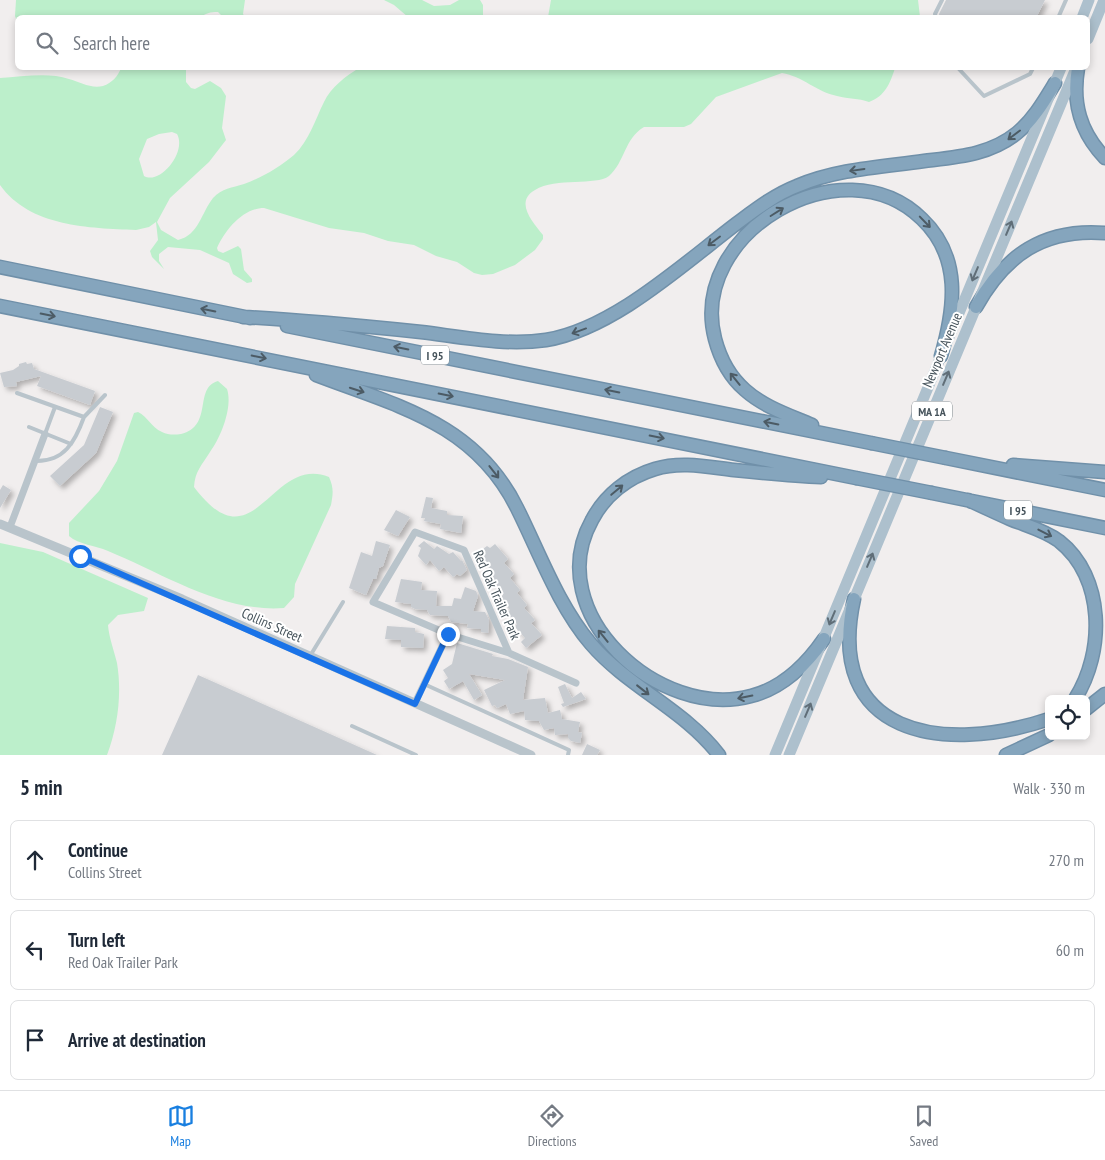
<!DOCTYPE html>
<meta charset="utf-8">
<style>
:root{--surface:#fff;--page:#f2f2f3;--text:#1f2937;--muted:#747a83;--line:#e0e1e3;--accent:#197fe0}
body{margin:0;font-family:"PT Sans Narrow",sans-serif;background:var(--page);color:var(--text)}
.controls{position:absolute;right:15px;bottom:15px;display:grid;overflow:hidden;border-radius:8px;box-shadow:0 2px 8px #0003}
.controls button{width:45px;height:45px;display:grid;place-items:center;padding:0;border:0;border-bottom:1px solid var(--line);background:var(--surface);color:var(--text);font:25px sans-serif}
.stop{position:absolute;width:15px;height:15px;margin:-11px;border:4px solid #1a73e8;border-radius:50%;background:#fff}
.stop.end{background:#1a73e8;border-color:#fff;box-shadow:0 1px 5px #0008}
.list{margin:0;padding:0;list-style:none}
h2{display:flex;justify-content:space-between;align-items:center;height:65px;margin:0;padding:0 20px;font-size:21px}
h2 small{font-size:16px;font-weight:400;color:var(--muted)}
.list li{display:grid;grid-template-columns:32px 1fr auto;gap:15px;align-items:center;box-sizing:border-box;height:80px;margin:0 10px 10px;padding:0 10px;border:1px solid var(--line);border-radius:8px}
.list b{display:block;font-size:19px;white-space:nowrap}
.list p{margin:0;font-size:16px;white-space:nowrap;color:var(--muted)}
.list em{font-size:16px;font-style:normal;color:var(--muted)}
.icon{flex:none;width:28px;height:28px;fill:none;stroke:currentColor;stroke-width:2;stroke-linecap:round;stroke-linejoin:round}
.map{position:relative;flex:none;width:1105px;height:755px;overflow:hidden}
.search{position:absolute;background:var(--surface);box-shadow:0 2px 8px #0003;left:15px;right:15px;top:15px;height:55px;display:flex;align-items:center;gap:12px;box-sizing:border-box;padding:0 18px;border-radius:8px;color:var(--muted);font-size:19px}
.sheet{height:335px;background:var(--surface)}
nav{display:flex;justify-content:space-around;align-items:center;box-sizing:border-box;height:70px;border-top:1px solid var(--line);background:var(--surface);font-size:14px;color:var(--muted)}
nav a{display:grid;justify-items:center;gap:2px}
nav .on{color:var(--accent)}
.map>svg:first-child{display:block}
</style>
<div class="map">
<svg width="1105" height="755" viewBox="0 0 1105 755">
<defs>
<filter id="shadow"><feDropShadow dx="3.5" dy="3.5" stdDeviation="2.5" flood-color="#0004"/></filter>
</defs>
<rect width="100%" height="100%" fill="#f1eeee"/>
<path fill="#bcefcb" fill-rule="evenodd" d="M16,0h229l-2,14 2,3h-22l-5,-5c-8,0 -12,1 -19,6h-181l-1,3 -2,-5z
M384,0h38l12,6 16,-1 9,-5h21l3,5v12h-75l-14,-12z
M551,0h367l2,17h-372z
M121,68h65v14l5,6 4,1 15,-8 11,7 5,8 -4,32 4,12 -17,22 -39,36 -13,24 4,8 17,10c21,-5 23,-27 35,-42 9,-10 19,-10 31,-14 17,-6 36,-17 50,-29 15,-14 21,-35 30,-53 7,-15 22,-26 35,-34h536c-5,16 -10,28 -26,34 -11,-4 -20,-3 -32,-6 -20,-4 -35,-20 -55,-23l-66,24 -25,27 -7,3h-40c-20,12 -19,35 -35,49 -13,10 -53,1 -74,14 -21,12 -2,32 8,45v4l-8,11 -20,15 -22,9 -11,1 -8,-2 -17,-11 -21,-6 -22,-11 -26,-4 -24,-8 -35,-5 -65,-20c-21,0 -39,22 -47,40l1,3 5,2 15,-7 3,3 3,21 8,9v3l-5,1 -14,-9 -4,-11 -29,-13 -32,-3 -9,7v7l5,8 -12,-12 -2,-6 8,-11 -2,-18 -7,5 -13,3c-47,-2 -106,-3 -136,-45v-107c22,-1 48,-6 69,1 11,3 22,10 34,7 9,-3 15,-10 18,-18zM172,132l5,2c10,18 -17,51 -33,42l-5,-17 8,-20 12,-5z
M218,381l9,8c6,18 -6,48 -17,63 -8,13 -15,19 -16,35 61,81 76,-33 135,-10 5,11 4,17 2,28l-36,79 -1,13 -10,11c-61,5 -122,-35 -176,-57 -13,-6 -29,-6 -39,-15v-13l30,-32 18,-30 17,-48 4,-1c10,5 13,15 24,20 6,3 12,3 19,2 33,-8 12,-46 37,-53z
M0,543l43,9 105,46 -4,13 -26,4 -10,10c1,13 6,25 9,38 5,30 1,63 -10,92h-107z"/>
<path fill="#c8ccd1" filter="url(#shadow)" d="M946,0h99l-9,18h-96l-1,-4z
M26,362l1,2 5,-1 2,6 61,22 -5,14 -53,-19 4,-10 -25,6 1,4 -13,1 -4,-14 13,-3 6,-4v-2z
M100,407l13,5 -17,41 -36,33 -10,-10 34,-31z
M3,485l8,5 -11,18v-18z
M426,497l7,1 -2,10 16,3v4l16,1 -2,17 -21,-4 1,-5 -17,-3 1,-3h-4z
M396,510l14,7 -12,19 -14,-6z
M376,541l14,4 -7,21 -4,2 -3,11h-3l-7,16 -17,-7 12,-36 11,4z
M424,541l10,8 3,-3 12,8 4,-2 8,9 1,-1 5,10 -7,6 -3,-2 -4,3 -9,-10 -5,4 -9,-11 -4,5 -8,-9 3,-8 -3,-2z
M495,544l13,15 -4,4 10,11 -4,4 10,12 -3,3 10,12 -3,3 11,12 -4,3 11,12 -16,13 -5,-6 4,-4 -10,-11 2,-3 -10,-11 3,-3 -9,-11 2,-5 -11,-12 2,-1 -8,-9 4,-3 -11,-17 8,-6 3,2z
M401,579l21,3 -1,8 16,1 -1,15h16l2,-8 7,1 4,-12 11,4 2,5 -5,15 12,1 4,8 -1,13 -7,-1v-3l-14,-1 1,-4 -17,-2 -3,-6 -18,-1 -3,-5 -12,-1 -4,-2v-3l-16,-2z
M387,626l28,2v4l9,2 -1,14 -22,-1v-7l-16,-1z
M457,643l36,11 -1,2 16,3 20,8 -5,33 22,-2 3,15 12,-3 2,9 18,3 -2,10 4,1 -2,10 -9,-2 -3,-3v-4l-13,1 -1,-7 -10,2 -5,-9 -14,-1 -1,-9 -14,3 -4,-10 -9,4 -2,-3 -3,1 -8,-16 21,-10 -36,-6 13,21 -8,5 -11,-19 -14,8 -5,-8 4,-3 -5,-8 9,-6z
M198,675l179,80h-215z
M565,684l7,14 9,-6 5,7 -23,8 -2,-3 3,-1 -6,-16z
M587,744l13,6 -3,5h-15z"/>
<g fill="none" stroke-linecap="round" stroke-linejoin="round">
<g stroke="#7090a9" stroke-width="15">
<path id="motorway" d="M1078,68c-6,35 2,64 27,90
M0,267l250,51
M0,306l856,172
M976,307c29,-52 68,-79 129,-74
M243,317c60,3 119,9 178,15 41,5 84,14 125,8 67,-11 136,-75 190,-116 19,-14 38,-29 61,-38 40,-17 84,-19 127,-25 33,-4 66,-6 93,-28 16,-13 27,-32 38,-50
M287,326l584,117
M316,375c81,31 159,48 201,133 23,46 41,97 74,136 37,43 94,66 128,111
M812,425c-23,-10 -48,-18 -67,-35 -15,-13 -25,-32 -30,-51 -28,-106 128,-198 207,-120 40,38 33,89 19,137
M946,458l159,32
M1013,465l92,7
M821,477c-29,-1 -58,-4 -87,-7 -26,-3 -53,-9 -79,-1 -27,8 -50,26 -63,51 -52,93 68,201 159,176 32,-8 55,-31 73,-57
M932,493l173,35
M968,500c14,6 28,13 42,19 17,7 34,11 49,22 46,36 46,111 16,158
M854,599c-30,136 88,156 195,120
M1086,709l19,-15
M1006,755l43,-20"/>
</g>
<path stroke="#b9c4cb" stroke-width="4" d="M936,18l-1,-4 7,-14
M1058,18l8,-18
M958,68l26,28 46,-22 3,-6
M17,393l67,24c-9,25 -20,45 -49,44
M84,417l21,-22
M29,427l42,17
M45,434l10,-27
M310,656l33,-54
M424,684l145,66 -1,5
M352,726l64,29"/>
<path stroke="#b9c4cb" stroke-width="7" d="M10,527l35,-93
M415,532l49,18 45,103 -61,-19 -75,-32z
M509,653l67,30
M415,703l33,-69"/>
<path stroke="#b9c4cb" stroke-width="9" d="M0,524l182,75 349,156"/>
<path stroke="#adc0cd" stroke-width="11" d="M1082,18l7,-18
M1088,39l16,-39
M775,755l286,-687
M789,755l287,-687"/>
<use href="#motorway" stroke="#85a5bd" stroke-width="12"/>
<g stroke="#7090a9" stroke-width="15" stroke-linecap="butt">
<path id="motorway-bridge" d="M871,443l75,15
M856,478l76,15"/>
</g>
<use href="#motorway-bridge" stroke="#85a5bd" stroke-width="12"/>
</g>
<defs><path id="oneway-shaft" d="M-6 0H5M1.5-3L5.5 0L1.5 3" fill="none" stroke-width="1.6" stroke-linecap="round" stroke-linejoin="round" transform="scale(1.25)"/></defs>
<g stroke="#4c5b65">
<use href="#oneway-shaft" transform="translate(1014 135) rotate(143)"/>
<use href="#oneway-shaft" transform="translate(857 170) rotate(172)"/>
<use href="#oneway-shaft" transform="translate(777 212) rotate(-32)"/>
<use href="#oneway-shaft" transform="translate(925 222) rotate(46)"/>
<use href="#oneway-shaft" transform="translate(714 241) rotate(143)"/>
<use href="#oneway-shaft" transform="translate(208 310) rotate(-169)"/>
<use href="#oneway-shaft" transform="translate(48 315) rotate(11)"/>
<use href="#oneway-shaft" transform="translate(579 331) rotate(160)"/>
<use href="#oneway-shaft" transform="translate(401 348) rotate(-169)"/>
<use href="#oneway-shaft" transform="translate(259 357) rotate(11)"/>
<use href="#oneway-shaft" transform="translate(735 379) rotate(-129)"/>
<use href="#oneway-shaft" transform="translate(357 390) rotate(18)"/>
<use href="#oneway-shaft" transform="translate(612 391) rotate(-169)"/>
<use href="#oneway-shaft" transform="translate(446 395) rotate(11)"/>
<use href="#oneway-shaft" transform="translate(771 423) rotate(-169)"/>
<use href="#oneway-shaft" transform="translate(657 437) rotate(11)"/>
<use href="#oneway-shaft" transform="translate(494 472) rotate(52)"/>
<use href="#oneway-shaft" transform="translate(617 490) rotate(-40)"/>
<use href="#oneway-shaft" transform="translate(1045 533) rotate(27)"/>
<use href="#oneway-shaft" transform="translate(603 636) rotate(-129)"/>
<use href="#oneway-shaft" transform="translate(643 690) rotate(38)"/>
<use href="#oneway-shaft" transform="translate(745 697) rotate(169)"/>
</g>
<g stroke="#606e78">
<use href="#oneway-shaft" transform="translate(1009 228) rotate(-67)"/>
<use href="#oneway-shaft" transform="translate(975 274) rotate(113)"/>
<use href="#oneway-shaft" transform="translate(946 378) rotate(-67)"/>
<use href="#oneway-shaft" transform="translate(870 560) rotate(-67)"/>
<use href="#oneway-shaft" transform="translate(832 618) rotate(113)"/>
<use href="#oneway-shaft" transform="translate(808 710) rotate(-67)"/>
</g>
<g fill="none" stroke-linecap="round" stroke-linejoin="round">
<path stroke="#1a73e8" stroke-width="6" d="M80,556l335,148 33,-70"/>
</g>
<g text-anchor="middle" dominant-baseline="central" stroke-width="4" stroke-linejoin="round" paint-order="stroke">
<g fill="#fff" stroke="#7e878c" stroke-width="1">
<rect x="421" y="345.5" width="28" height="19" rx="4"/>
<rect x="912" y="401.5" width="40" height="19" rx="4"/>
<rect x="1004" y="500.5" width="28" height="19" rx="4"/>
</g>
<g font-size="12" font-weight="bold" fill="#46535b">
<text x="435" y="355">I 95</text>
<text x="932" y="411">MA 1A</text>
<text x="1018" y="510">I 95</text>
</g>
<g font-size="14" fill="#46535b" stroke="#fff">
<text transform="translate(942 350) rotate(-67)">Newport Avenue</text>
<text transform="translate(497 595) rotate(66)">Red Oak Trailer Park</text>
<text transform="translate(272 625) rotate(24)">Collins Street</text>
</g>
</g>
</svg>
<div class="controls">
<button><svg class="icon" aria-label="locate" viewBox="0 0 24 24"><circle cx="12" cy="12" r="6"/><path d="M12 2v4M12 18v4M2 12h4M18 12h4"/></svg></button>
</div>
<div class="stop" style="left:80px;top:556px"></div>
<div class="stop end" style="left:448px;top:634px"></div>
<div class="search"><svg class="icon" aria-label="search" viewBox="0 0 24 24"><circle cx="10" cy="10" r="6"/><path d="M15 15l6 6"/></svg>Search here</div>
</div>
<section class="sheet">
<h2>5 min<small>Walk · 330 m</small></h2>
<ul class="list">
<li><svg class="icon" aria-label="ahead" viewBox="0 0 24 24"><path d="M12 20V5M6 11l6-6 6 6"/></svg><div><b>Continue</b><p>Collins Street</p></div><em>270 m</em></li>
<li><svg class="icon" aria-label="left" viewBox="0 0 24 24"><path d="M17 20v-9H6M10 6l-5 5 5 5"/></svg><div><b>Turn left</b><p>Red Oak Trailer Park</p></div><em>60 m</em></li>
<li><svg class="icon" aria-label="arrive" viewBox="0 0 24 24"><path d="M6 21V4h12l-3 4 3 4H6"/></svg><div><b>Arrive at destination</b></div></li>
</ul>
</section>
<nav>
<a class="on"><svg class="icon" aria-label="map" viewBox="0 0 24 24"><path d="M3 6l6-2 6 2 6-2v14l-6 2-6-2-6 2zM9 4v14M15 6v14"/></svg>Map</a>
<a><svg class="icon" aria-label="directions" viewBox="0 0 24 24"><path d="M12 3l9 9-9 9-9-9zM9 14v-3h6M13 9l2 2-2 2"/></svg>Directions</a>
<a><svg class="icon" aria-label="saved" viewBox="0 0 24 24"><path d="M7 4h10v16l-5-4-5 4z"/></svg>Saved</a>
</nav>
